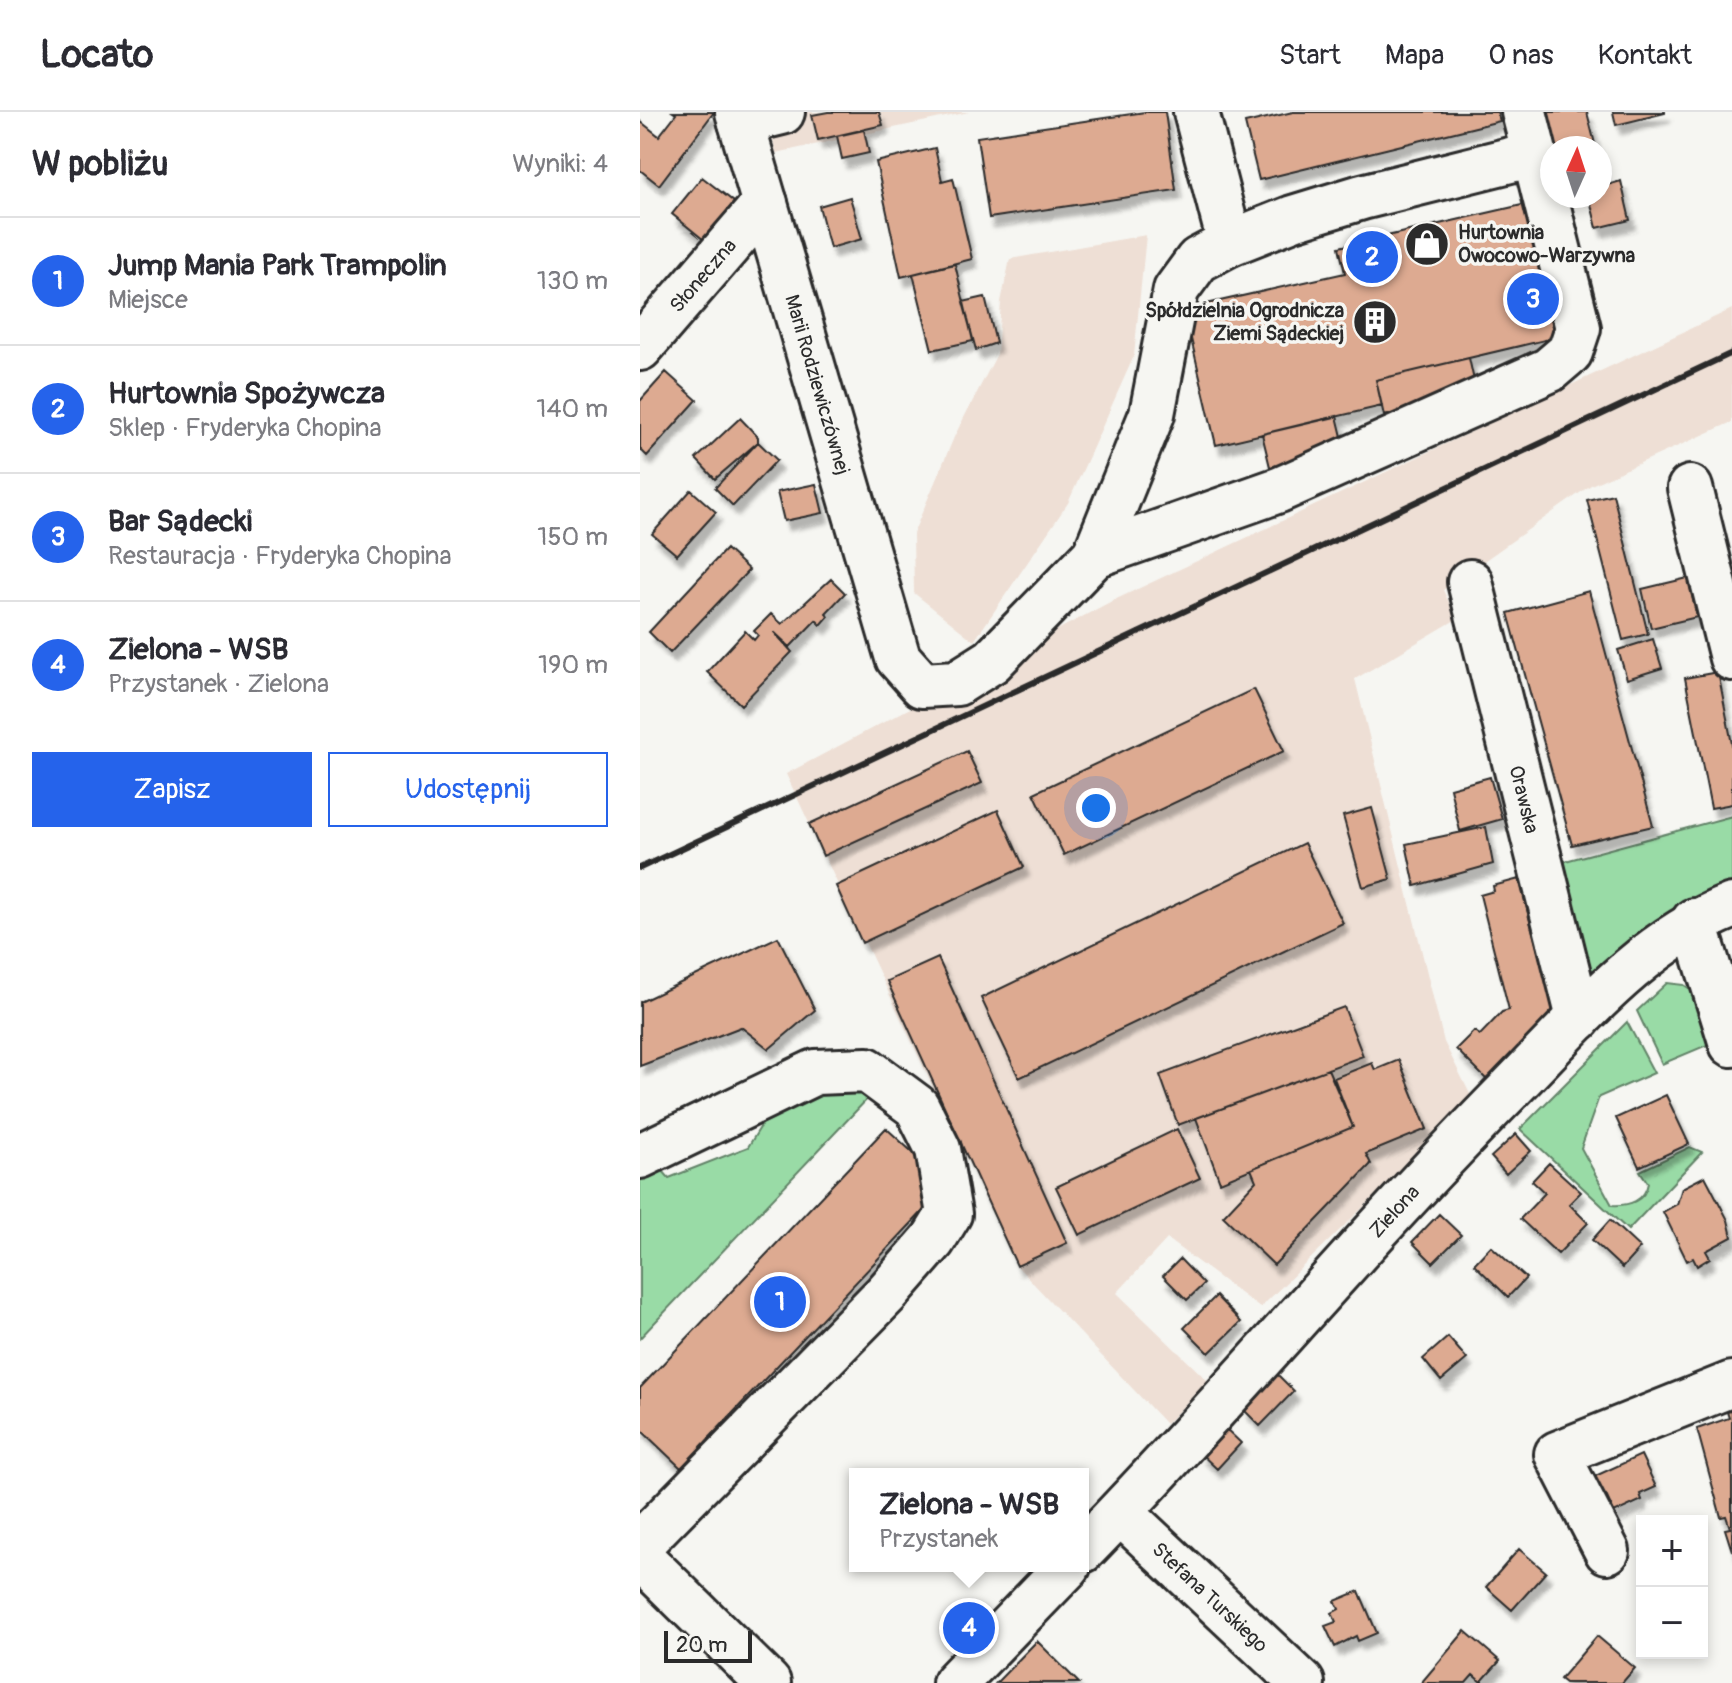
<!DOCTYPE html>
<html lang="pl">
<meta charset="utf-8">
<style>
:root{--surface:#fff;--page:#f2f2f3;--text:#2b2b33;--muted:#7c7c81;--line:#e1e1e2;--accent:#2563eb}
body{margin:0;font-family:Pangolin,sans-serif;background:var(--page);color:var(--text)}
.controls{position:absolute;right:24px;bottom:24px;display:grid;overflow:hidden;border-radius:0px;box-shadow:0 4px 12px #0003}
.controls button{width:72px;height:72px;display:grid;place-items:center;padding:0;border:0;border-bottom:2px solid var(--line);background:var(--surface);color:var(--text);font:40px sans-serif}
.compass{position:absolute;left:900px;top:24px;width:72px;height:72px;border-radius:50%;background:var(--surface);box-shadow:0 4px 12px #0003;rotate:3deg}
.scale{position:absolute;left:24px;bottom:20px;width:88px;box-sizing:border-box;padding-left:8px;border:4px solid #2b2b2b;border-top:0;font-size:22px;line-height:28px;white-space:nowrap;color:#2b2b2b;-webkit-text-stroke:6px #f6f6f2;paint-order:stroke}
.you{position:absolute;left:456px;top:696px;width:28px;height:28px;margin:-20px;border:6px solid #fff;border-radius:50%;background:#1a73e8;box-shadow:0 0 0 12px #1a73e833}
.badge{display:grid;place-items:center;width:52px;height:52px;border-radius:50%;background:var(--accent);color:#fff;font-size:26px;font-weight:700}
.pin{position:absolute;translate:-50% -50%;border:4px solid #fff;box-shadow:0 2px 8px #0006}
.popup{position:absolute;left:209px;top:1356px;width:240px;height:104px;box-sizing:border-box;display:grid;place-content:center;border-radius:0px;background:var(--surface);filter:drop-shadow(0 2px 6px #0005);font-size:26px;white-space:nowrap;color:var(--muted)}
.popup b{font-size:30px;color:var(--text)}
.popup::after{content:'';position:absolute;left:50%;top:100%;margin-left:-16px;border:16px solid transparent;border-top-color:var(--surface)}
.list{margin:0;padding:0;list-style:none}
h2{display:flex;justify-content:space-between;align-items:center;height:104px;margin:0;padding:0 32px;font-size:34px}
h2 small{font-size:26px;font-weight:400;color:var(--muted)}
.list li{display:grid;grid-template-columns:52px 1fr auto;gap:24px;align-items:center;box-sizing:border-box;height:128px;padding:0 32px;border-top:2px solid var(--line)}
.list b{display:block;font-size:30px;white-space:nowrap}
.list p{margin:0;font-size:26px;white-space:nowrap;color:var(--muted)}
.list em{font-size:26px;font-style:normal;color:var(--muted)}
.actions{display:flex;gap:16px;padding:24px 32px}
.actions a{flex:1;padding:18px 0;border:2px solid var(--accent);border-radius:0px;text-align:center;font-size:28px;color:var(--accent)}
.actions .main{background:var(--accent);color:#fff}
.map{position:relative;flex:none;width:1092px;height:1571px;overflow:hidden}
header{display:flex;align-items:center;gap:48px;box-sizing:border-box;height:112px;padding:0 40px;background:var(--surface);border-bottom:2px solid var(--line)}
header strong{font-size:38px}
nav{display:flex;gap:44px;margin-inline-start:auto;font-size:28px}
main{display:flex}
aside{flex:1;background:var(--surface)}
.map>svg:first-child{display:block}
</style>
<header>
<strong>Locato</strong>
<nav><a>Start</a><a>Mapa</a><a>O nas</a><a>Kontakt</a></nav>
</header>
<main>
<aside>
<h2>W pobliżu<small>Wyniki: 4</small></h2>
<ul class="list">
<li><span class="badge">1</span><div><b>Jump Mania Park Trampolin</b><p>Miejsce</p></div><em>130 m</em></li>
<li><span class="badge">2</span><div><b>Hurtownia Spożywcza</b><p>Sklep · Fryderyka Chopina</p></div><em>140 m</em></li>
<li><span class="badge">3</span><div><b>Bar Sądecki</b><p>Restauracja · Fryderyka Chopina</p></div><em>150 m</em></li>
<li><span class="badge">4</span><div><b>Zielona - WSB</b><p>Przystanek · Zielona</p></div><em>190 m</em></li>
</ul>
<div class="actions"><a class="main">Zapisz</a><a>Udostępnij</a></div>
</aside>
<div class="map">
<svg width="1092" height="1571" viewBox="0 0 1092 1571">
<defs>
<filter id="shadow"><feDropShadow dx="5" dy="9" stdDeviation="2" flood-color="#0004"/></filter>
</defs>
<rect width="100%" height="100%" fill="#f6f6f2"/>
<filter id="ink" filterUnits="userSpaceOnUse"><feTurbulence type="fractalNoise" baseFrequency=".0125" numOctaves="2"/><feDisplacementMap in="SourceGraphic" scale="16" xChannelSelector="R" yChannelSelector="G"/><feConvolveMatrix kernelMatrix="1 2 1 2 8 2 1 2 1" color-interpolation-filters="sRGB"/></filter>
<g filter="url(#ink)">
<path fill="#eedfd5" d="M126,0h203l-193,41z
M506,123l-12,121 -66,147 -94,138 -60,-48 -1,-59 42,-99 42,-81 4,-52 9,-43z
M1092,197v113l-141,63 -148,105 14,29 -102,60 89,363 29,58 -213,208 -93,-69 -50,54 91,88 -42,43 -149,-158 -231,-492 324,-172z"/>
<path fill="#99dba6" stroke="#628368" stroke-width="2" d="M1092,704v68l-61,34 -72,56 -11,-6 -30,-105z
M1027,871l17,2 14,9 14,49 -50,21 -25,-53z
M987,910l27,51 -55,24 -18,51 31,57c17,1 33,-4 36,-22l-8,-12 50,-24 12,5 -74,78 -108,-101z
M210,974l21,9 -231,243v-167l16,-8 13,15 79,-31 16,-26 42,-26z"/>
<path fill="#ddaa91" stroke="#2b2b2b" stroke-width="2" filter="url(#shadow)" d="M33,0h41l-55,73 -19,-15v-49l19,15 17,-22z
M188,0h51l4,13 -65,15 -6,-25z
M505,0h20l11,78 -187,28 -12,-81z
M653,0h204l3,9 -241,59 -14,-57z
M906,0h41l9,36h-42z
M973,0h52v1l-49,12z
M224,18l5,23 -27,6 -5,-23z
M295,36l7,33 11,-3 19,81 -71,18 -25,-115z
M62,65l32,25 -30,38 -32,-26z
M981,69l9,39 -33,8 -8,-32h11v-9z
M210,85l12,42 -32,9 -11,-42z
M895,90l31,133 -190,45 6,26 -166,39 -32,-136 161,-36 -6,-26z
M315,152l18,77 -41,9 -19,-76z
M345,185l11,46 -20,7 -13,-48z
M829,246l8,36 -93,22 -8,-36z
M26,260l31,28 -50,56 -7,-7v-48z
M697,304l8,33 -75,18 -8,-33z
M100,306l18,19v5l-43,37 -19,-20z
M118,330l19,18 -44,46 -18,-18z
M176,372l7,29 -39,8 -7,-29z
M51,378l25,22 -39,43 -25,-21z
M973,382l35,140 -25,6 -36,-140z
M86,437l23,21 -79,83 -21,-21z
M1048,466l9,39 -46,11 -9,-39z
M191,467l14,14 -19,20 2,4 -7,8 -5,-5 -26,27 -16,-15 18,20 -51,53 -34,-33 38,-41 9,9 4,-5 -4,-4 17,-17 11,10z
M949,479l64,235 -81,19 -64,-232z
M1013,527l9,29 -35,11 -9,-29z
M1078,560l14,72v60l-21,4 -26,-130z
M614,577l30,62 -220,104 -30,-62z
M327,639l15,32 -159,73 -14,-32z
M850,665l12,42 -42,12 -10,-43z
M732,696l19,71 -28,8 -20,-71z
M358,698l26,57 -162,76 -26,-57z
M846,715l7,37 -78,22 -9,-42z
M664,731l39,80 -324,155 -38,-80z
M879,767l36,137 -64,68 -35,-35 18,-18 6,4 22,-23 7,-2 -29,-115 14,-4 -1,-5z
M138,825l37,73 -46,39 -28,-22 -101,39v-64z
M298,846l129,285 -50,23 -130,-285z
M704,895l19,49 -185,69 -18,-50z
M759,948l28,69 -61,25 5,10 -97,101 -51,-49 33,-35 -5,-12 102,-42 -19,-49 38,-15 3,7z
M688,957l25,58 -133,55 -24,-64z
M1026,983l23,49 -50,23 -23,-49z
M246,1016l36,33 19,31 -260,276 -41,-39v-41z
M537,1017l23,49 -121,57 -23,-48z
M876,1022l15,17 -25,23 -15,-17z
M909,1051l32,29 -12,12 19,19 -30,31 -38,-35 25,-26 -13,-12z
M1065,1064l23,44 4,17 -26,14 4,7 -13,8 -4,-8 -6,3 -24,-49 14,-8 5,-16z
M799,1102l22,21 -28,28 -21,-21z
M970,1108l30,28 -18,20 -30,-28z
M851,1134l35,32 -18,19 -34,-33z
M540,1147l24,25 -17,16 -24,-24z
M576,1184l25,26 -32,31 -25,-25z
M808,1225l19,22 -26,22 -18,-22z
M637,1262l17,17 -34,35 -17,-17z
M1092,1299v140l-7,-22 5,-1 -4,-12 -5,1 -24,-88 32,-11 -2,-6z
M583,1314l18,17 -24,26 -17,-16z
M1001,1343l15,32 -16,7 2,6 -28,13 -8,-18 -6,2 -9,-19z
M879,1437l27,23 -34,38 -26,-23z
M719,1479l18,42 -19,8 -2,-5 -21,11 -10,-21 11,-4 -4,-9 7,-4 -4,-8z
M825,1519l35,30 -19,21 -8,-7 -7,8h-45z
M957,1524l38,32 -13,15h-57l-5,-4z
M397,1529l42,42h-83z"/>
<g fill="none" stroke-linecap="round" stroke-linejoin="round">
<g stroke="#2b2b2b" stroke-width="50">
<g id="minor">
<path id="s1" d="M98,0l160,546 24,27 35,-2 35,-22 103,-106 184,-65 270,-120 21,-18 8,-24 -54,-216"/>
<path d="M556,0l34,131"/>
<path d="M101,10l41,-10"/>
<path id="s2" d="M0,236l125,-145"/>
<path d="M1050,376l42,170"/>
<path d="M455,443l57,-141 24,-124 22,-30 32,-17 63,-25 69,-21 172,-43"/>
<path id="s3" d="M830,470l109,436"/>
<path d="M1054,809l38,123"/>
<path d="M0,1044l175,-84 52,-2 50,37 21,42 11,65 -16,26 -47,54 -246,250"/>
<path id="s4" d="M480,1400l182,171"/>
<path id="s5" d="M443,1438c146,-150 280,-312 427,-461 68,-69 131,-147 222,-183"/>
<path d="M967,1439l-50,-97 175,-70"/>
<path d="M0,1445l128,126"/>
<path d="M315,1571l113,-117"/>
</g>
</g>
<use href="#minor" stroke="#f6f6f2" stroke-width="44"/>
<path stroke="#2b2b2b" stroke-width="6" d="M0,756l1092,-515"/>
</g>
</g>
<defs>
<g id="shop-disc" transform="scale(2.3)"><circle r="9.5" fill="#2b2b2b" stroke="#f6f6f2"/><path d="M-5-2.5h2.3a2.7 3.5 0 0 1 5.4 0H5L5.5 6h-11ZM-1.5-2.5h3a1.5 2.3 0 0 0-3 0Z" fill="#fff"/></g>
<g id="building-disc" transform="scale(2.3)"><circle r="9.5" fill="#2b2b2b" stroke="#f6f6f2"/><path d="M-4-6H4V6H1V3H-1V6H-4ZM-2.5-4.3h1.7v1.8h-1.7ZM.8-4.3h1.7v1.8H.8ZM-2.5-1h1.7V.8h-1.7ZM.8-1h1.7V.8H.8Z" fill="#fff"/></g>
</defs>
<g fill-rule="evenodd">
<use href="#shop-disc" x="787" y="132"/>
<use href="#building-disc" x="735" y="210"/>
</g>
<g text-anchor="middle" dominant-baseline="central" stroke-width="7" stroke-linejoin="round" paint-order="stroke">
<g font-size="20" font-weight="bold" fill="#2b2b2b" stroke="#f6f6f2" text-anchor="start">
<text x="818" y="120">Hurtownia<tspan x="818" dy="23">Owocowo-Warzywna</tspan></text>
<text x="704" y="198" text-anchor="end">Spółdzielnia Ogrodnicza<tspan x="704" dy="23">Ziemi Sądeckiej</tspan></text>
</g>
<g font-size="20" fill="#2b2b2b" stroke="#f6f6f2">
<text stroke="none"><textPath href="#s2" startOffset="96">Słoneczna</textPath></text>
<text stroke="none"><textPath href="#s1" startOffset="284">Marii Rodziewiczównej</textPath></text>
<text stroke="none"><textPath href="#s3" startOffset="224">Orawska</textPath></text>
<text stroke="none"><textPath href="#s5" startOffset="460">Zielona</textPath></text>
<text stroke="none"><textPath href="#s4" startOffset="124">Stefana Turskiego</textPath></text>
</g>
</g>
</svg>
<div class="controls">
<button>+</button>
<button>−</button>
</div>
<svg class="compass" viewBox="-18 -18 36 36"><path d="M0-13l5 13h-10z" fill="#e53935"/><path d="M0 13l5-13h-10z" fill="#7c7c81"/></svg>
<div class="scale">20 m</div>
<div class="you"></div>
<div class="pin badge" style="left:140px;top:1190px">1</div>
<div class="pin badge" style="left:732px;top:145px">2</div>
<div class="pin badge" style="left:893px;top:187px">3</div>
<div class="pin badge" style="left:329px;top:1516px">4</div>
<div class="popup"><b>Zielona - WSB</b>Przystanek</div>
</div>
</main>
